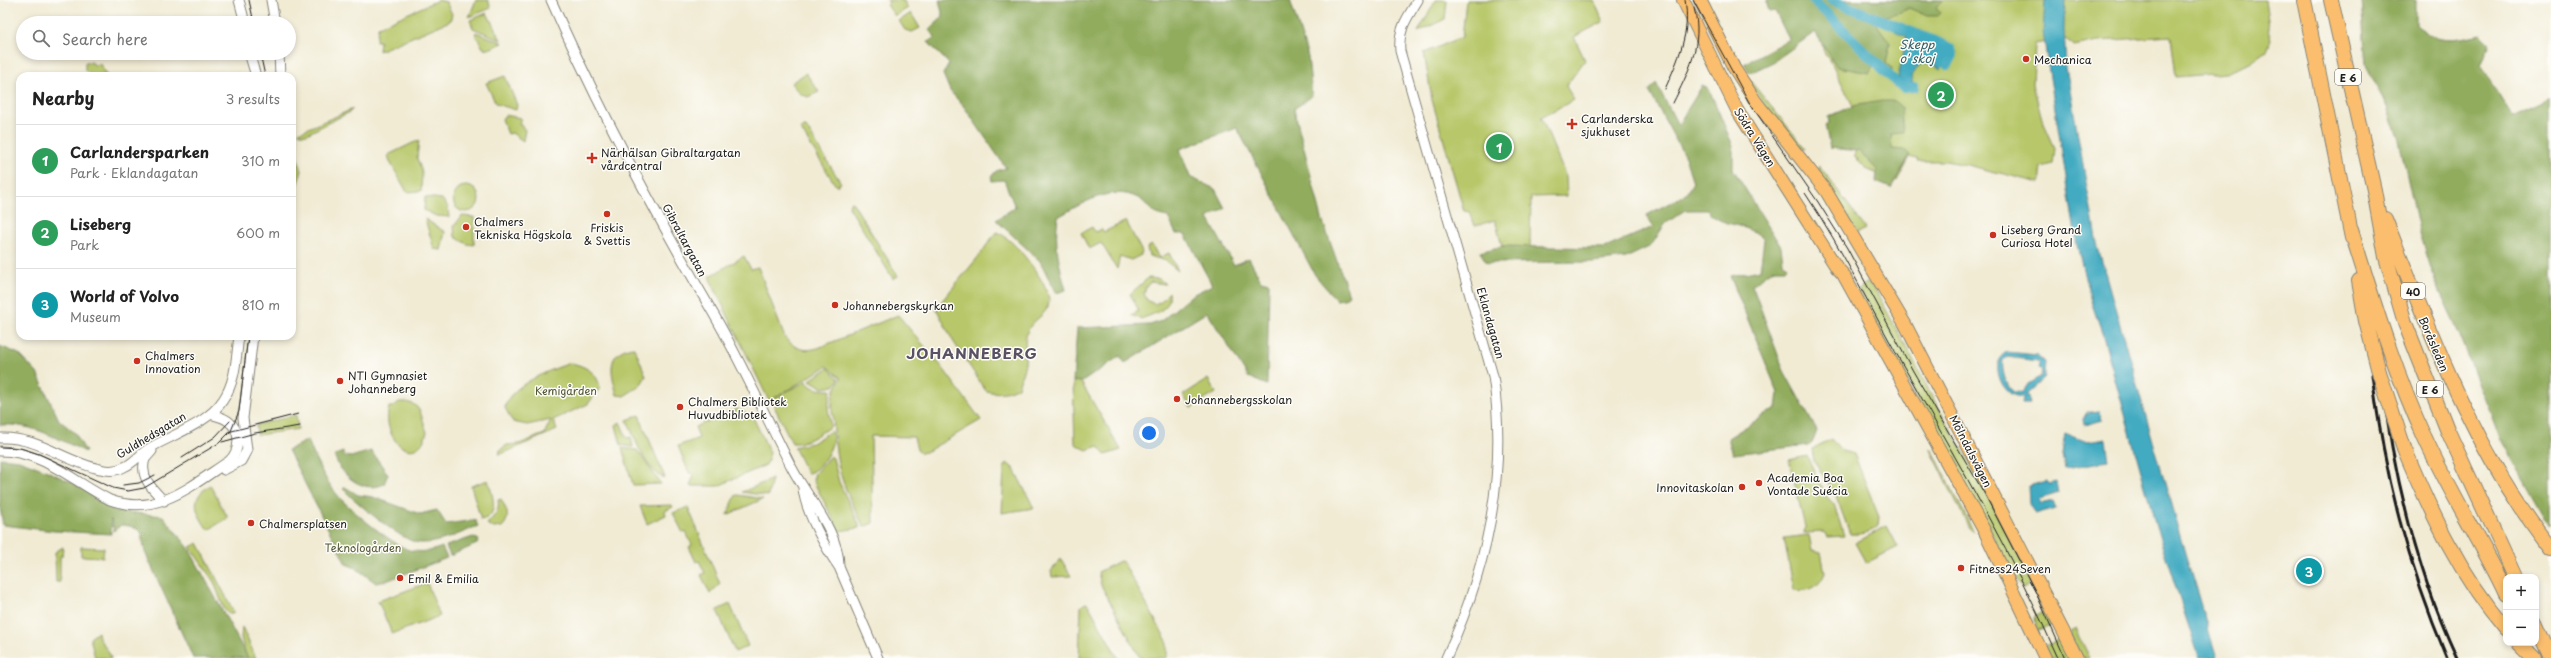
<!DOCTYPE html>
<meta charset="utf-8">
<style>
:root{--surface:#fff;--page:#f2f2f2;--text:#222;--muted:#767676;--line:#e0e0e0;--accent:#db2777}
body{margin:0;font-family:"Playpen Sans",sans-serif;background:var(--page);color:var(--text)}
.controls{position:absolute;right:12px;bottom:12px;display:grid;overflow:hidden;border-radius:8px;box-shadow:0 2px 6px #0003}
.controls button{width:36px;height:36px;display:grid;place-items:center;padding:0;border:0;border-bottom:1px solid var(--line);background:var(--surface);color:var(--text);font:20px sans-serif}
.you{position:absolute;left:1149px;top:433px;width:14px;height:14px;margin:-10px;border:3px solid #fff;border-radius:50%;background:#1a73e8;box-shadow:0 0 0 6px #1a73e833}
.badge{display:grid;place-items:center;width:26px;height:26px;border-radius:50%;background:var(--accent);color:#fff;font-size:13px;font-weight:700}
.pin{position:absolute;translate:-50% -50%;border:2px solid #fff;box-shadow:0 1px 4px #0006}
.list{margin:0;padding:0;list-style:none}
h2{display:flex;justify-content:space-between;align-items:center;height:52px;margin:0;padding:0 16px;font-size:17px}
h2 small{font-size:13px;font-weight:400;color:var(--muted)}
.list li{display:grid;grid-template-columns:26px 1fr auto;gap:12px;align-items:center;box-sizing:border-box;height:72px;padding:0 16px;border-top:1px solid var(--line)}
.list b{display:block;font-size:15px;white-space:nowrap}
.list p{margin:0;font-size:13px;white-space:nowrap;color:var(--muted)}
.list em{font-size:13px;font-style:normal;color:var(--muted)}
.icon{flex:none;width:22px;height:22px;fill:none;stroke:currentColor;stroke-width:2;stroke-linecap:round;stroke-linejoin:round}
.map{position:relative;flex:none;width:2551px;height:658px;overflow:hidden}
.search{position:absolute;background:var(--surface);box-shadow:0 2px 6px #0003;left:16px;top:16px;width:280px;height:44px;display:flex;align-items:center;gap:10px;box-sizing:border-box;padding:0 14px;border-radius:22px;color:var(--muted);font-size:15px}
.panel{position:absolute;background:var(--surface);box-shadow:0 2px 6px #0003;left:16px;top:72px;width:280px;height:268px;border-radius:12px}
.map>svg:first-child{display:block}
</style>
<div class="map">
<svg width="2551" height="658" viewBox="0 0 2551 658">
<rect width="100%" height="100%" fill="#fdfcf7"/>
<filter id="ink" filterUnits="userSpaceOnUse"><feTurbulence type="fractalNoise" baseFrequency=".025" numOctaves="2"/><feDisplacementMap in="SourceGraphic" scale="8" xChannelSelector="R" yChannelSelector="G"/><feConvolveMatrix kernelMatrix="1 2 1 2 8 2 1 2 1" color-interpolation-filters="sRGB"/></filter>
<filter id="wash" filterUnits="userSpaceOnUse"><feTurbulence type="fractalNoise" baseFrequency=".012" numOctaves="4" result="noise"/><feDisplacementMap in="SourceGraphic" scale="16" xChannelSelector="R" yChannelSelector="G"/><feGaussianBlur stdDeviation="0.9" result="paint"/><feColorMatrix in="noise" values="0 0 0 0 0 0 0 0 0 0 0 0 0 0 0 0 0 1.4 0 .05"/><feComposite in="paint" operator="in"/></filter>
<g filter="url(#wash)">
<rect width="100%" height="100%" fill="#f1ebd4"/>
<path fill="#b7c769" stroke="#6a7242" d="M438,0l8,2 6,12 -2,7 -71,30 1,-10h-4l2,-14z
M476,0h12l3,8 -22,9z
M887,0h16l5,8 -13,8 -8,-11 2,-2z
M1436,0h11l-2,19 -27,13z
M1466,0h128l9,22 -29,15 11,23 -19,26 8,14 -33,17 25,60 1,19 -36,1 -1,51 -28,-2 -7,-26 -20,6 -5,-14 -6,-1 -32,-111 -8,-47 38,-16z
M1804,0h461l6,40 -4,11 -17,12 -25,10 -49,4 -5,-41 -72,5 -25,5 -10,-7 -29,5 -2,40 9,35 13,29 -2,16 -11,3 -2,16 -73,-18 -21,-4h-29v-2l-7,-2 -13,24 -29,-11 -13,-13 -2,-51 -24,-48 -4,-3 -8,-28z
M487,13l14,27 -28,-12 -3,-8z
M911,13l9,15 -8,4 -7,-2 -6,-9z
M475,33l1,-1 27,11 -14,6 -6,-1z
M91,62l4,3 5,-1 7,12h-16l-6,-6v-7z
M806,73l13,19 -11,5 -8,-3 -9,-11z
M505,76l12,29 -1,5 -20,-6 -10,-21z
M1745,77h2l58,71 -10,-1z
M353,109l-3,3 -43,22h-7l-1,-2z
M505,115l16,3 -2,5 6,7 -2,11 -11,-8 -4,1 -6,-15z
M803,127h3l35,56 -5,3 -35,-56z
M419,140l-2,18 5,14 -1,19 -14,1 -17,-30 -2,-7z
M292,144l4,9 -3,-1 3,2 6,17 -5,14 -5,-1z
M1819,165l47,64 -8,4 -39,-59z
M453 199a13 13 0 1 1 26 0a13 13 0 1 1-26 0Z
M425,197l17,2 6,8 1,10 -13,-1 -12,-6z
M850,202l3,1 45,73 -5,3 -44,-72z
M462,216l12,1v28l-7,-1 -12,-7 -1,-11z
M425,219l20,13 -4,18 -7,-1z
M1126,221l16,31 -1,3 -10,5 -11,-4 -3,13 -16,-26 -12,6 -8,-16 11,-6 3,5 7,-3 2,3z
M996,232c16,3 54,53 53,69 0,14 -19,19 -22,32 -3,9 -1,21 -2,31 -2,8 -5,16 -7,23 -11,6 -20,7 -32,4l-33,-50 -17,-33 43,-52z
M1152,245l7,13 10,-5 9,18 -12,-10 -17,-5 -2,-8z
M744,256l7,13 7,-2 27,71c11,11 18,14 33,10l80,-33 44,52 39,53 -55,32 -5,1 -4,-3 -3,-13 -43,-1 2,87 -9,4c-20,-38 -27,-54 -30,-96 -1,-25 -7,-29 7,-53l-14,-12 -56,34 35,-19c7,9 14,9 25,9l-3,18 3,18c-10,7 -27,19 -39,17l-21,-43 -2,1 -60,-124z
M1148,278l12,1 5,5 -14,-2 -5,4 -2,8 3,6 7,4 7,-2 8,-10c3,18 -14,21 -28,27l-10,-4 8,-4 -9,-17z
M1866,283l5,1 5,7 63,118 51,87 43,86 -10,6 -11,-15 -34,-67 -49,-83 -71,-133z
M632,347l3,2 11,27 -6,10 -16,10 -7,-1c-5,-20 -13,-42 15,-48z
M571,363c15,3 27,10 29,25l-12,16 -35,16 4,10 -58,25 1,-5 7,-5 12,-1 25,-10 7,-14 -24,5 -14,-3 -8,-14c2,-22 47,-39 66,-45z
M828,368l11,11 -5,7 -11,2 -13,-8z
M1208,379l8,14 -25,15 -8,-13z
M1073,381l8,1 40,68 -16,5 -7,-9 -11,4 -12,-6z
M399,402c23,-1 21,12 28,30 -10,38 -47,8 -38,-25h4z
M737,409l16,8 17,36 -4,12 -48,21h-28l4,-12 -5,-1 -11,-27 21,-8 -4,-11z
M296,415l2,14 -41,6 -1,-10z
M639,415l26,63c-19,-5 -31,-42 -38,-58z
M620,422l7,16 4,-1 2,10 -12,-2 -5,-20z
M831,431c8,11 -12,42 -24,42l-13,-26 18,-4z
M1831,439l11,12 12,3 25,63 -1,9c-7,7 -18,9 -28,8l-14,-38 -22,-35 -2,-12z
M622,448l15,2 24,34 -28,1z
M1930,448l2,1 42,83 -5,-4z
M830,456l3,2 6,24 20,42v4l-20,3 -26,-51 2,-7z
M1807,456l20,41 7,7 10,32 -16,1 -3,-5 -21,1 1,-6 -16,-67z
M1007,463l7,6 20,39 -32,5 2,-46z
M772,479l-4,17 -26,-4z
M488,480c4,14 13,35 -7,40l-10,-34z
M210,485l18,33 -20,12c-13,-19 -19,-31 2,-45z
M736,495h2l25,4 -36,16z
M501,499c5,10 11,18 1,28l-8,1 -7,-4c7,-8 13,-13 11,-24z
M672,505l1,2 -8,4 1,4 -19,9 -7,-18z
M688,507l32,77 -10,10 -9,-19 4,-2 -6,-12 -3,1 -7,-15 3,-2 -6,-13 -3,1 -10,-20z
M1887,526l11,21 -32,16 -11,-20z
M1809,535l3,15 9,2 4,21c-6,15 -16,19 -31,17l-10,-52z
M198,543l36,69 -5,2 -5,-5 -10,-27 -24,-35z
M63,547l-1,9h-2v26h-4l-1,-30z
M81,547l23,1 -1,9 -22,-1z
M1061,559l10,17 -19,1 -1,-6z
M1120,561l3,1 44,79v17h-27l-39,-73 -3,-13z
M427,583l13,33 -48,18 -14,-33z
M1086,603l2,1 30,54h-39l2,-52z
M730,604l18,42 -13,6 -18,-42z
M2047,610l8,13 -19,8 -1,-14z
M242,627l14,31h-9l-6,-20z
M2075,628l15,30h-8l-13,-27z
M98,632c0,10 11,16 13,26h-16l-5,-20z
M2062,638l10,20h-22l-6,-12z"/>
<path fill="#91ac5d" stroke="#56643c" d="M939,0h351l18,57 4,39 -18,13 28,110 27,76 -5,4 -8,1 -21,-25 -78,-147 -57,21 10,28 25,12 10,19 -17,10 26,47 15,-7 12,23 8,2 -2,102 -19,-8 -41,-65 -82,51 -5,-7 -38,26 -9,-1 4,-53 73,-3 11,-4 31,-26 20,-10 -27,-51h-9l-8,-17c-21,-3 -16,-11 -30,-19 -28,-14 -56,6 -80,19 -4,26 1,48 8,73l-10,3 -16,-32 -44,-41 19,-13 -11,-27 -12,1 -1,-4 5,-6 10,-3 -41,-60 -15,-17 -7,-17 6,-10 -21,-22 7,-5 -6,-7 14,-13z
M1766,0h177l-7,8 4,5 -3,3h-10l-18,-8c-12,7 -23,7 -36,11l17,24 -4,21 6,4 -1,8 -16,-14 -6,11 -32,-6 -22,-35 -42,30 -23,11 -6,-9 45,-25 -14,-28 -6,1z
M2361,0h55v26c21,17 40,14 65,8l9,9 -9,23 32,51 31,-14 7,-7v429l-5,-5 -46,-82 -44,-112 -21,-45 -16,-51 -20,-90 -12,-33 -21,-42z
M1656,83l22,42 24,-39 7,3 24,57v23l48,78 2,15 4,4 -2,3h-11l-22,16 32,86 33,60 -4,10 -4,4 -76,9 -5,-16 48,-30 2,-15 -48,-117 30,-6 4,-30c-14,-18 -45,-12 -57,-30h-22l-20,14 -14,22 -25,12 -33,4 -106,1 -7,-11 22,-6 103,2 48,-21 -6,-12 39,-21 7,-12 -8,-25 -36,-66z
M1882,101h12l7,6 2,26 -12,1 1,15 13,1 5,5 -19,33 -15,-6 1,-12 -18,-19 -29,-3 -5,-23 4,-2 -1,-6 25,-11z
M0,346l19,8 18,19 22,47 16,13 11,19c-29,-13 -53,-29 -86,-27z
M308,440c7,19 15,36 27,52 11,15 57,52 74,58 11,3 24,1 33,-3l5,11 -61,23 -10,2 -20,-15 -10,-4 -58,-114z
M371,451l17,23 -4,10c-20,10 -43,-8 -49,-27v-2l8,-3 1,4 7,1z
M0,458l19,2 26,10 26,12 45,29 47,5 25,31 60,111h-55l-48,-106 -4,-21 -11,-5 -9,-1 -7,6 -3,-12v15l-57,-3 -51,-6 -3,-18z
M345,487l13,8 15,2 47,17 17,-4 9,14 29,-4 3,6c-17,7 -39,18 -58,17 -18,-1 -64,-41 -77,-54z
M473,537l6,3 -2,4 -27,12 -4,-10z"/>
<path fill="#42abc1" stroke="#2f646e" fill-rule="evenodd" d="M2045,0h20l-1,29 2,38 31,177 85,299 35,115h-18l-40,-122 -56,-200 -13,-38 -13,-53 -31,-192 -3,-22z
M1896,28l48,20 6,5 -1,8 -9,8 -7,-6 -13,1 -9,12 2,9 -7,1 -8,-9 9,-40 -12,-6z
M2007,352l30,3 8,7 -1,16 -17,15 3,11h-8l1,-8c-20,5 -36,-35 -16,-44zM2007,357l31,4 2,2 -2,5 4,4 -1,4 -13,8 -5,8h-9c-8,-5 -13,-23 -11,-32z
M2100,411l2,9 -18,5 -1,-6 4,-7z
M2065,433l22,9 19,-3 3,22 -44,7 -3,-14z
M2047,481l2,3 8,-2 2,11 -20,6 1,5 13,-3 3,7 -21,6 -6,-10 -1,-18z"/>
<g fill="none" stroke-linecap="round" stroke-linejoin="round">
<path stroke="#42abc1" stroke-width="10" d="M1813,0l85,84 6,4 10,-1
M1831,0l111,44 8,4 3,7 -5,10"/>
</g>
</g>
<g filter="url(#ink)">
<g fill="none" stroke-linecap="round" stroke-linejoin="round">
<g stroke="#868478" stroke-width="11">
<path id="minor" d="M239,0l6,23
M271,0l4,23
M551,0c47,107 103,212 162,313 29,50 52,103 79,155 15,29 48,65 47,99
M1418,0c-11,18 -20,29 -18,51l93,325c15,98 -6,193 -47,282
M249,53l7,23
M257,53l4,2 16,-2
M279,53l1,23
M0,438c37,-2 65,24 100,31 8,2 17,2 24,-2 10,-4 15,-12 24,-18 23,-14 60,-25 75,-49 13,-19 13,-42 16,-64
M0,451c43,0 74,31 110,49 48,17 82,-15 119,-39 11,-10 13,-30 -1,-40 -5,-4 -12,-5 -18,-7
M152,451l-7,8c-6,18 8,31 19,42
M224,470l17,-9 6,-11 -4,-32 10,-82
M803,488c2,23 23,61 36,79l39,91"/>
</g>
<g stroke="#868478" stroke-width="14">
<path id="major" d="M1683,0l54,110 100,158 6,6 142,258 60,126
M1700,0l34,68 22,34 70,89 79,133 172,334"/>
</g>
<g stroke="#868478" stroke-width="16">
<path id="highway" d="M2304,0l48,238
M2331,0l43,190 12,67 19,66 42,106 68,148
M2385,219c46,115 88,231 166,330
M2351,230c22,70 43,141 74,208 24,53 56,103 81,156
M2359,281l7,40 13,51
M2404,448c27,65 56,127 102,181
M2536,624l15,34
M2519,643l15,15"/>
</g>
<use href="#minor" stroke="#fff" stroke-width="9"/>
<use href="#major" stroke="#fabe6e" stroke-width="12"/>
<use href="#highway" stroke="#fabe6e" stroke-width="14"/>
<path stroke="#1c1c1c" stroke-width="1" d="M249,0l5,23
M1693,0l56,102 69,100 29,46 66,123 71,122 52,100 29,65
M260,53l5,23
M1665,89c13,-29 26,-57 20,-89
M1673,103c15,-30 31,-60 21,-95
M1805,193c39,58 68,121 103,181 53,94 107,185 150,284
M228,432l70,-18
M222,442l33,-9 45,-7
M0,447l20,1 19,6 74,34 15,3 16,-3 75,-45 12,-12 8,-20 9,-75
M182,458l33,-21 15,-16
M123,485l16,-2 16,-8"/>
<path stroke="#1c1c1c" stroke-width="3" d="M2381,374c12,99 34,194 76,284
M2372,375c13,102 35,188 75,283"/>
<g stroke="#868478" stroke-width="16" stroke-linecap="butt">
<path id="highway-bridge" d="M2379,372l25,76"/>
</g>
<use href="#highway-bridge" stroke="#fabe6e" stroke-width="14"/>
</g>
</g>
<g fill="#c8321e" stroke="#fdfcf7" stroke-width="1.5">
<circle cx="2026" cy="59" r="4"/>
<path d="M1570 118h4v4h4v4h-4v4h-4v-4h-4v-4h4z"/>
<path d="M590 152h4v4h4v4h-4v4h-4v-4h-4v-4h4z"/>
<circle cx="607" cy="214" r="4"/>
<circle cx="466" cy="227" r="4"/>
<circle cx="1993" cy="235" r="4"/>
<circle cx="835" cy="305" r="4"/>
<circle cx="137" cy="361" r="4"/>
<circle cx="340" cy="381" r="4"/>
<circle cx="1177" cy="399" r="4"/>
<circle cx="680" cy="407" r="4"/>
<circle cx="1759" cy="483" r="4"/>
<circle cx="1742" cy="487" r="4"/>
<circle cx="251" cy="523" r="4"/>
<circle cx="1961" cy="568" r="4"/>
<circle cx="400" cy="578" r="4"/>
</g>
<g text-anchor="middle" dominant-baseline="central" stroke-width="3" stroke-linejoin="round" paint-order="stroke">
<g fill="#fdfcf7" stroke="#605f5e" stroke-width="1">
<rect x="2335" y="69" width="26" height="16" rx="3"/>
<rect x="2401" y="283" width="24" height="16" rx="3"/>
<rect x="2417" y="381" width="26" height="16" rx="3"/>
</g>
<g font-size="10" font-weight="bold" fill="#1c1c1c">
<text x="2348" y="77">E 6</text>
<text x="2413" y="291">40</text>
<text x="2430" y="389">E 6</text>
</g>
<g font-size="11" fill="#1c1c1c" stroke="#fdfcf7" text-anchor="start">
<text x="2034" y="59">Mechanica</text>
<text x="1581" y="118">Carlanderska<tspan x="1581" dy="13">sjukhuset</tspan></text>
<text x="601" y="152">Närhälsan Gibraltargatan<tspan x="601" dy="13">vårdcentral</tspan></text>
<text x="474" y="221">Chalmers<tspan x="474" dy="13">Tekniska Högskola</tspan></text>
<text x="607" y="227" text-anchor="middle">Friskis<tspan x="607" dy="13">&amp; Svettis</tspan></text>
<text x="2001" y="229">Liseberg Grand<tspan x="2001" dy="13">Curiosa Hotel</tspan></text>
<text x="843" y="305">Johannebergskyrkan</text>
<text x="145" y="355">Chalmers<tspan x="145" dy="13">Innovation</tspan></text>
<text x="348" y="375">NTI Gymnasiet<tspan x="348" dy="13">Johanneberg</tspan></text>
<text x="1185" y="399">Johannebergsskolan</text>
<text x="688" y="401">Chalmers Bibliotek<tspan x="688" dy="13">Huvudbibliotek</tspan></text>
<text x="1767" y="477">Academia Boa<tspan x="1767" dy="13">Vontade Suécia</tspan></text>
<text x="1734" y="487" text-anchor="end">Innovitaskolan</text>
<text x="259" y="523">Chalmersplatsen</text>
<text x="1969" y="568">Fitness24Seven</text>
<text x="408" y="578">Emil &amp; Emilia</text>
</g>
<g font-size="11" fill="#1c1c1c" stroke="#fdfcf7">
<text transform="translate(1755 137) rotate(58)">Södra Vägen</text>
<text transform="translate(685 240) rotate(62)">Gibraltargatan</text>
<text transform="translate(1491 323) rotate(74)">Eklandagatan</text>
<text transform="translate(2434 344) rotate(67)">Boråsleden</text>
<text transform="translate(151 435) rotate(-31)">Guldhedsgatan</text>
<text transform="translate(1971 451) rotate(63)">Mölndalsvägen</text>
</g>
<g font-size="11" fill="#525837" stroke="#fdfcf7">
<text x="566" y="390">Kemigården</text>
<text x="363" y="547">Teknologården</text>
</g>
<g font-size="12" font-style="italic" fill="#2d5c66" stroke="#fdfcf7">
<text x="1917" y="44">Skepp<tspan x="1917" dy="14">o' skoj</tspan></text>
</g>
<g font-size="15" font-weight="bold" letter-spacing="1" fill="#595063" stroke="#fdfcf7">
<text x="972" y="352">JOHANNEBERG</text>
</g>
</g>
</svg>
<div class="controls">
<button>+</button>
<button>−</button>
</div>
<div class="you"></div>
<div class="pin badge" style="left:1499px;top:147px;background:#2e9e5b">1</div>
<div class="pin badge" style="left:1941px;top:95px;background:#2e9e5b">2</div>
<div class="pin badge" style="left:2309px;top:571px;background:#0f9aa8">3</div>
<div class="search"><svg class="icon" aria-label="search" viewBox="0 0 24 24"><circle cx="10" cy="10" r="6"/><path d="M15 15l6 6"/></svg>Search here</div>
<section class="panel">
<h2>Nearby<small>3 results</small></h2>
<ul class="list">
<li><span class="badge" style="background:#2e9e5b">1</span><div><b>Carlandersparken</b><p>Park · Eklandagatan</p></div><em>310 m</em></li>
<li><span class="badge" style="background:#2e9e5b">2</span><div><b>Liseberg</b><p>Park</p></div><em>600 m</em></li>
<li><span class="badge" style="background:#0f9aa8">3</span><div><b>World of Volvo</b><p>Museum</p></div><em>810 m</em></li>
</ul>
</section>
</div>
